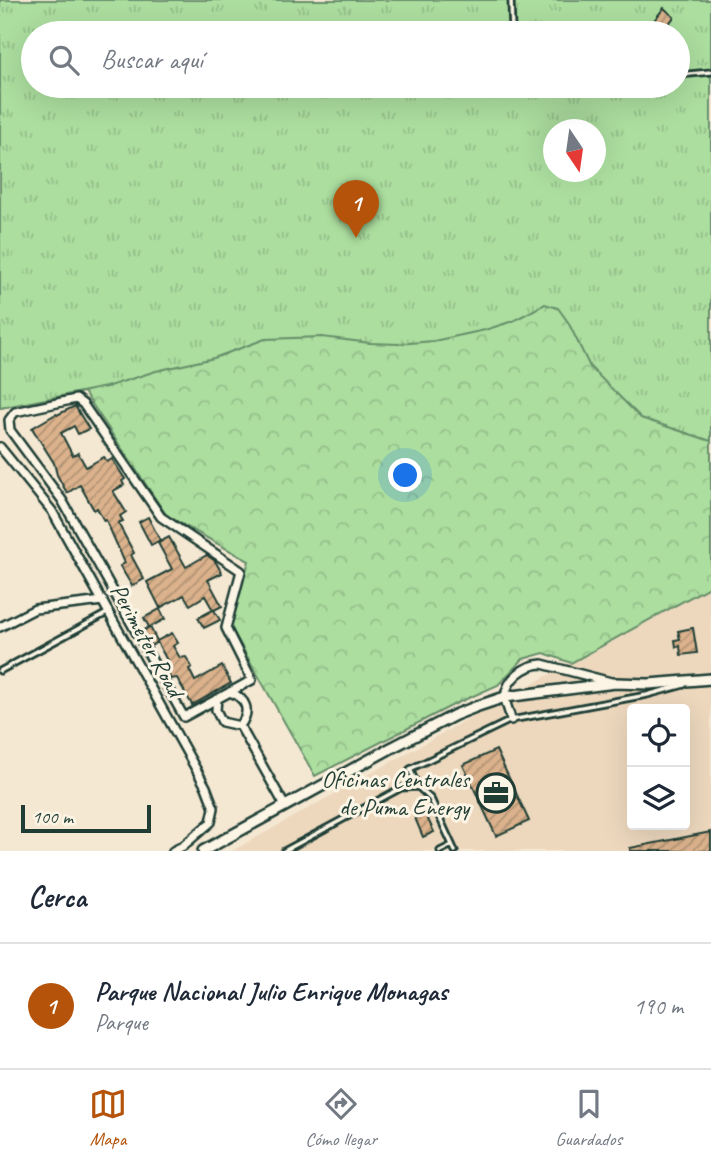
<!DOCTYPE html>
<html lang="es">
<meta charset="utf-8">
<style>
:root{--surface:#fff;--page:#f2f2f3;--text:#1f2937;--muted:#747a83;--line:#e0e1e3;--accent:#b45309}
body{margin:0;font-family:Caveat,sans-serif;background:var(--page);color:var(--text)}
.controls{position:absolute;right:21px;bottom:21px;display:grid;overflow:hidden;border-radius:7px;box-shadow:0 7px 28px #0002}
.controls button{width:63px;height:63px;display:grid;place-items:center;padding:0;border:0;border-bottom:2px solid var(--line);background:var(--surface);color:var(--text);font:35px sans-serif}
.compass{position:absolute;left:543px;top:119px;width:63px;height:63px;border-radius:50%;background:var(--surface);box-shadow:0 7px 28px #0002;rotate:167deg}
.scale{position:absolute;left:21px;bottom:18px;width:130px;box-sizing:border-box;padding-left:7px;border:4px solid #1f3d34;border-top:0;font-size:19px;line-height:24px;white-space:nowrap;color:#1f3d34;-webkit-text-stroke:5px #fcf5e5;paint-order:stroke}
.you{position:absolute;left:406px;top:476px;width:24px;height:24px;margin:-18px;border:5px solid #fff;border-radius:50%;background:#1a73e8;box-shadow:0 0 0 10px #1a73e833}
.badge{display:grid;place-items:center;width:46px;height:46px;border-radius:50%;background:var(--accent);color:#fff;font-size:23px;font-weight:700}
.pin{position:absolute;translate:-50% -58px;filter:drop-shadow(0 2px 4px #0008)}
.pin::after{content:'';position:absolute;top:37px;width:24px;height:21px;background:inherit;clip-path:polygon(0 0,100% 0,50% 100%)}
.list{margin:0;padding:0;list-style:none}
h2{display:flex;justify-content:space-between;align-items:center;height:91px;margin:0;padding:0 28px;font-size:30px}
h2 small{font-size:23px;font-weight:400;color:var(--muted)}
.list li{display:grid;grid-template-columns:46px 1fr auto;gap:21px;align-items:center;box-sizing:border-box;height:126px;padding:0 28px;border-top:2px solid var(--line)}
.list b{display:block;font-size:26px;white-space:nowrap}
.list p{margin:0;font-size:23px;white-space:nowrap;color:var(--muted)}
.list em{font-size:23px;font-style:normal;color:var(--muted)}
.icon{flex:none;width:38px;height:38px;fill:none;stroke:currentColor;stroke-width:2;stroke-linecap:round;stroke-linejoin:round}
.map{position:relative;flex:none;width:711px;height:851px;overflow:hidden}
.search{position:absolute;background:var(--surface);box-shadow:0 7px 28px #0002;left:21px;right:21px;top:21px;height:77px;display:flex;align-items:center;gap:18px;box-sizing:border-box;padding:0 24px;border-radius:38px;color:var(--muted);font-size:26px}
.sheet{height:217px;background:var(--surface)}
nav{display:flex;justify-content:space-around;align-items:center;box-sizing:border-box;height:98px;border-top:2px solid var(--line);background:var(--surface);font-size:19px;color:var(--muted)}
nav a{display:grid;justify-items:center;gap:4px}
nav .on{color:var(--accent)}
.map>svg:first-child{display:block}
</style>
<div class="map">
<svg width="711" height="851" viewBox="0 0 711 851">
<defs>
<pattern id="forest-crowns" width="20" height="18" patternUnits="userSpaceOnUse" patternTransform="scale(1.75)"><rect width="20" height="18" fill="#acde9f"/><path d="M2 6a3 3 0 1 1 6 0M12 15a3 3 0 1 1 6 0" fill="none" stroke="#94bf8a"/></pattern>
<pattern id="park-tufts" width="24" height="20" patternUnits="userSpaceOnUse" patternTransform="scale(1.75)"><rect width="24" height="20" fill="#acde9f"/><path d="M3 7l-1-3M5 7V3M7 7l1-3M15 17l-1-3M17 17v-4M19 17l1-3" fill="none" stroke="#94bf8a"/></pattern>
<pattern id="building-hatch" width="6" height="6" patternUnits="userSpaceOnUse" patternTransform="scale(1.75)"><rect width="6" height="6" fill="#dbb28c"/><path d="M-1 1l2-2M0 6l6-6M5 7l2-2" fill="none" stroke="#b19273"/></pattern>
</defs>
<rect width="100%" height="100%" fill="#f5e8d3"/>
<filter id="ink" filterUnits="userSpaceOnUse"><feTurbulence type="fractalNoise" baseFrequency=".0143" numOctaves="2"/><feDisplacementMap in="SourceGraphic" scale="14" xChannelSelector="R" yChannelSelector="G"/><feConvolveMatrix kernelMatrix="1 2 1 2 8 2 1 2 1" color-interpolation-filters="sRGB"/></filter>
<g filter="url(#ink)">
<path fill="#edd8be" fill-rule="evenodd" d="M711,586v265h-479l241,-135zM632,709h53v116h-53z"/>
<path fill="url(#forest-crowns)" stroke="#668e6a" stroke-width="2" fill-rule="evenodd" d="M0,0l33,33v53h645l33,-9v509l-140,77 -27,-10 -21,6 -25,26 -45,20 -138,71 -85,-150 19,-65 -82,-45 -83,-124 -84,16zM554,130h42v42h-42z"/>
<path fill="url(#park-tufts)" stroke="#668e6a" stroke-width="2" fill-rule="evenodd" d="M0,0h711v441l-70,-23 -51,-51 -22,-45 -10,-14 -13,-4 -32,17 -28,9 -51,11 -36,3 -28,-1 -48,-6 -57,2 -51,19 -58,13 -50,16 -106,21zM33,33h645v53h-645zM554,130h42v42h-42z"/>
<path fill="url(#building-hatch)" stroke="#1f3d34" stroke-width="2" d="M664,8l10,9 -12,15 -10,-9z
M75,406l14,23 -11,5 -4,-8 -13,7 12,23 5,-3 8,14 18,-10 3,5 5,-3 13,20 -3,2 2,4 -11,6 13,21 -6,4 3,5 -5,2 16,30 -3,2 13,24 -12,7 -12,-20 5,-3 -19,-43 -2,1 -7,-13 -3,2 -14,-25 -13,8 -10,-18 -3,-12 -22,-35 24,-14 1,1z
M148,517l12,23 -9,5 -12,-23z
M169,537l17,30 21,-12 8,6 7,12 -14,7 14,26 -8,4 6,10 -16,8 -6,-10 15,-8 -8,-14 -15,9 -6,-10 -24,13 -13,-26 25,-13 -14,-26z
M160,609l5,10 -15,8 7,14 15,-8 6,10 -5,3 7,12 6,-1 6,10 -3,2 6,12 27,-15 9,17 -39,22 -15,-27 -6,1 -6,-10 4,-2v-3l-12,-22 -6,4 -8,-15 6,-4 -5,-9z
M693,628l4,25 -16,2 -1,-9 -4,1 -1,-7 5,-1 -2,-8z
M496,750l33,71 -33,15 -33,-71z
M425,813l9,19 -11,5 -8,-19z
M711,832v19h-81v-3z"/>
<g fill="none" stroke-linecap="round" stroke-linejoin="round">
<g stroke="#1f3d34" stroke-width="9">
<path id="service" d="M511,0l1,33
M678,75l33,-3
M0,671l109,-59
M284,851l117,-63 17,-1
M440,851l12,-6
M455,851l-24,-52 -13,-12 -8,-18 101,-49 136,-25 37,-10"/>
</g>
<g stroke="#1f3d34" stroke-width="12">
<path id="minor" d="M76,399l7,5 78,113 80,54 -15,57 26,52 -68,37 -122,-217 -52,-70 -1,-10 6,-8z
M0,447l52,64 154,276 8,21 -3,14 -28,24 -10,5
M0,627l35,-18 68,-8
M230,692c17,7 21,19 10,34
M217,699l-1,11 6,12 18,4
M511,720c-1,-7 -6,-17 -6,-23 2,-19 20,-32 37,-33l69,18
M240,726l45,80"/>
</g>
<g stroke="#1f3d34" stroke-width="14">
<path id="tertiary" d="M203,851l188,-103 64,-33 23,-9 27,-9 110,-14 34,1 62,-5"/>
</g>
<use href="#service" stroke="#fcf5e5" stroke-width="3.5"/>
<use href="#minor" stroke="#fcf5e5" stroke-width="7"/>
<use href="#tertiary" stroke="#fcf5e5" stroke-width="9"/>
</g>
</g>
<defs>
<g id="office-ring" transform="scale(2.0125)"><circle r="9.5" fill="#fcf5e5" stroke="#1f3d34" stroke-width="1.5"/><path d="M-6-3h4V-5.5h4V-3h4V5H-6ZM-1-4.5V-3h2v-1.5ZM-6 0V1H6V0Z" fill="#1f3d34"/></g>
</defs>
<g fill-rule="evenodd">
<use href="#office-ring" x="496" y="793"/>
</g>
<g text-anchor="middle" dominant-baseline="central" stroke-width="6" stroke-linejoin="round" paint-order="stroke">
<g font-size="24" fill="#1f3d34" stroke="#fcf5e5">
<text transform="translate(147 640) rotate(61)">Perimeter Road</text>
</g>
<g font-size="24" fill="#1f3d34" stroke="#fcf5e5" text-anchor="end">
<text x="469" y="779">Oficinas Centrales<tspan x="469" dy="28">de Puma Energy</tspan></text>
</g>
</g>
</svg>
<div class="controls">
<button><svg class="icon" aria-label="locate" viewBox="0 0 24 24"><circle cx="12" cy="12" r="6"/><path d="M12 2v4M12 18v4M2 12h4M18 12h4"/></svg></button>
<button><svg class="icon" aria-label="layers" viewBox="0 0 24 24"><path d="M12 4l9 5-9 5-9-5zM3 14l9 5 9-5"/></svg></button>
</div>
<svg class="compass" viewBox="-18 -18 36 36"><path d="M0-13l5 13h-10z" fill="#e53935"/><path d="M0 13l5-13h-10z" fill="#747a83"/></svg>
<div class="scale">100 m</div>
<div class="you"></div>
<div class="pin badge" style="left:356px;top:238px">1</div>
<div class="search"><svg class="icon" aria-label="search" viewBox="0 0 24 24"><circle cx="10" cy="10" r="6"/><path d="M15 15l6 6"/></svg>Buscar aquí</div>
</div>
<section class="sheet">
<h2>Cerca<small></small></h2>
<ul class="list">
<li><span class="badge">1</span><div><b>Parque Nacional Julio Enrique Monagas</b><p>Parque</p></div><em>190 m</em></li>
</ul>
</section>
<nav>
<a class="on"><svg class="icon" aria-label="map" viewBox="0 0 24 24"><path d="M3 6l6-2 6 2 6-2v14l-6 2-6-2-6 2zM9 4v14M15 6v14"/></svg>Mapa</a>
<a><svg class="icon" aria-label="directions" viewBox="0 0 24 24"><path d="M12 3l9 9-9 9-9-9zM9 14v-3h6M13 9l2 2-2 2"/></svg>Cómo llegar</a>
<a><svg class="icon" aria-label="saved" viewBox="0 0 24 24"><path d="M7 4h10v16l-5-4-5 4z"/></svg>Guardados</a>
</nav>
